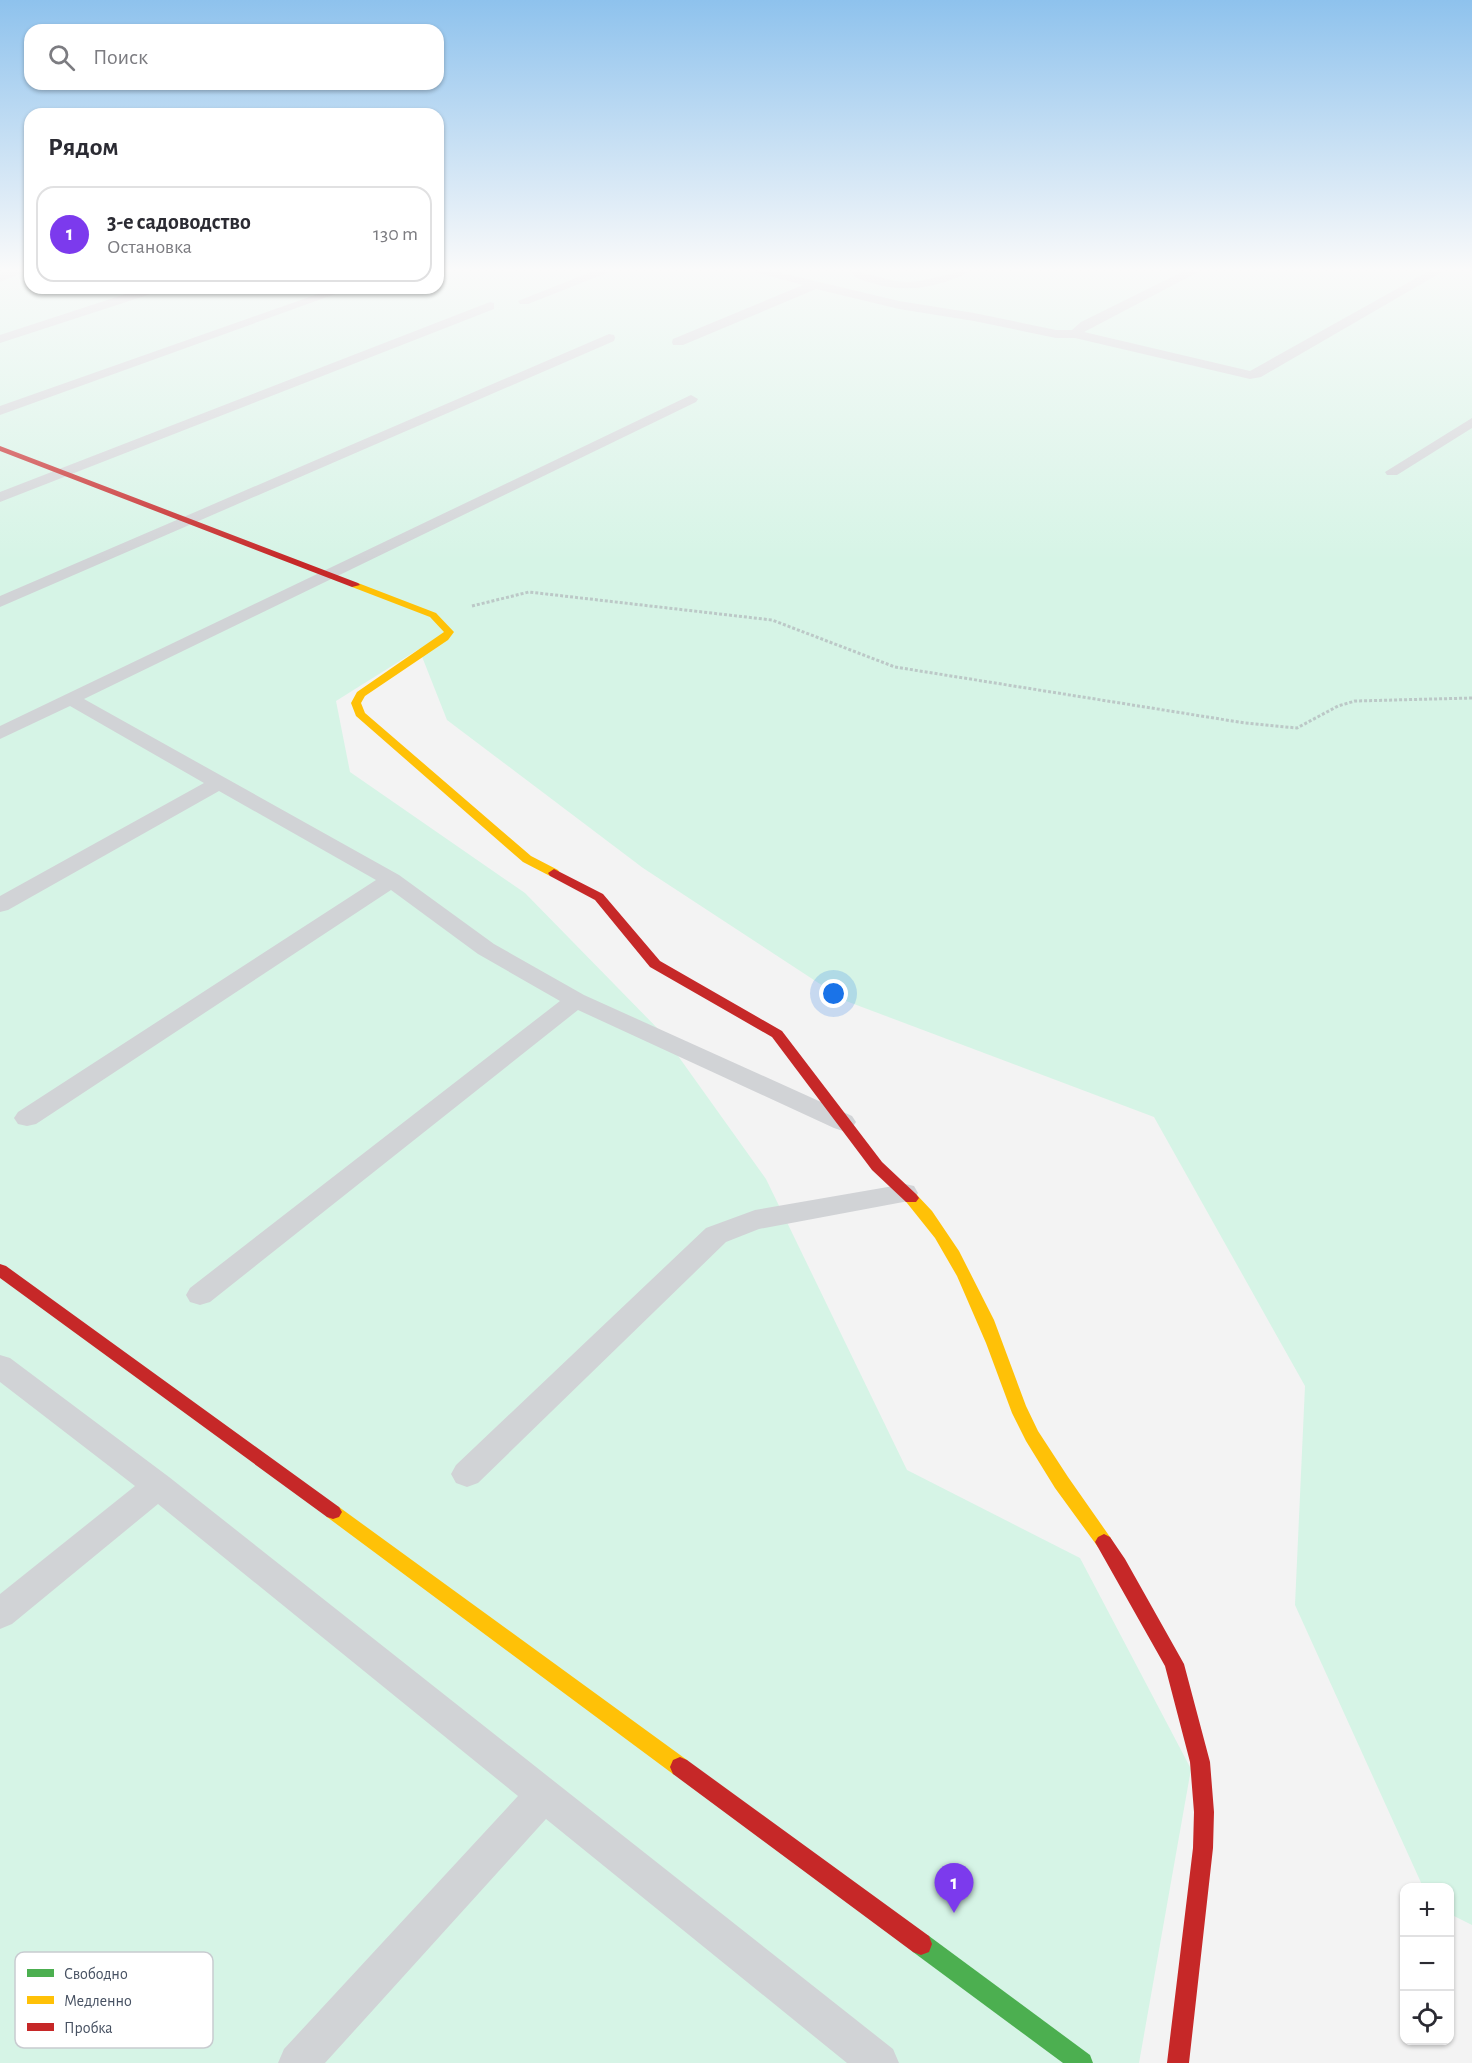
<!DOCTYPE html>
<html lang="ru">
<meta charset="utf-8">
<style>
:root{--surface:#fff;--page:#f7f7f7;--text:#2b2b33;--muted:#7c7c81;--line:#e1e1e2;--accent:#7c3aed}
body{margin:0;font-family:"Alegreya Sans",sans-serif;background:var(--page);color:var(--text)}
.controls{position:absolute;right:18px;bottom:18px;display:grid;overflow:hidden;border-radius:12px;box-shadow:0 2px 4px #0004}
.controls button{width:54px;height:54px;display:grid;place-items:center;padding:0;border:0;border-bottom:2px solid var(--line);background:var(--surface);color:var(--text);font:30px sans-serif}
.you{position:absolute;left:834px;top:994px;width:21px;height:21px;margin:-15px;border:4px solid #fff;border-radius:50%;background:#1a73e8;box-shadow:0 0 0 9px #1a73e833}
.badge{display:grid;place-items:center;width:39px;height:39px;border-radius:50%;background:var(--accent);color:#fff;font-size:20px;font-weight:700}
.pin{position:absolute;translate:-50% -50px;filter:drop-shadow(0 2px 3px #0008)}
.pin::after{content:'';position:absolute;top:32px;width:21px;height:18px;background:inherit;clip-path:polygon(0 0,100% 0,50% 100%)}
.list{margin:0;padding:0;list-style:none}
h2{display:flex;justify-content:space-between;align-items:center;height:78px;margin:0;padding:0 24px;font-size:26px}
h2 small{font-size:20px;font-weight:400;color:var(--muted)}
.list li{display:grid;grid-template-columns:39px 1fr auto;gap:18px;align-items:center;box-sizing:border-box;height:96px;margin:0 12px 12px;padding:0 12px;border:2px solid var(--line);border-radius:18px}
.list b{display:block;font-size:22px;white-space:nowrap}
.list p{margin:0;font-size:20px;white-space:nowrap;color:var(--muted)}
.list em{font-size:20px;font-style:normal;color:var(--muted)}
.icon{flex:none;width:33px;height:33px;fill:none;stroke:currentColor;stroke-width:2;stroke-linecap:round;stroke-linejoin:round}
.map{position:relative;flex:none;width:1472px;height:2063px;overflow:hidden}
.search{position:absolute;background:var(--surface);box-shadow:0 2px 4px #0004;left:24px;top:24px;width:420px;height:66px;display:flex;align-items:center;gap:15px;box-sizing:border-box;padding:0 21px;border-radius:18px;color:var(--muted);font-size:22px}
.panel{position:absolute;background:var(--surface);box-shadow:0 2px 4px #0004;left:24px;top:108px;width:420px;height:186px;border-radius:18px}
.map>svg:first-child{display:block}
</style>
<div class="map">
<svg width="1472" height="2063" viewBox="0 0 1472 2063">
<rect width="100%" height="100%" fill="#f3f3f3"/>
<path fill="#d6f4e6" d="M0,272h30v16h408v-16h1034v1653l-22,-11v-26l-27,-1 -128,-282 10,-219 -151,-269 -308,-116 -203,-133 -196,-148 -28,-71 -83,52 14,71 175,121 136,139 105,147 141,291 173,88 111,211 -52,294h-1139z"/>
<g fill="none" stroke-linecap="round" stroke-linejoin="round">
<path stroke="#bcc8c7" stroke-width="3" stroke-dasharray="3 2" stroke-linecap="butt" d="M472,606l57,-14 243,28 123,47 350,56 52,5 41,-22 17,-5 117,-3"/>
<path fill="#d1d3d6" fill-rule="evenodd" d="M5,272h19l-24,10v-8z
M591,272h18l-81,32h-8l-2,-3z
M755,272h22l122,29 75,12 82,17h16l9,-8 101,-50h16l-114,60 166,39 177,-99h15l-181,105 -11,2 -175,-41h-19l-82,-17 -75,-12 -83,-20 -133,56h-10l-1,-3 1,-3 130,-54z
M852,272c19,0 35,10 55,10 21,0 39,-10 60,-10 -6,5 -15,7 -22,10 -32,10 -59,8 -90,-5z
M144,288h18l-2,3 -160,52v-8z
M335,288h17l-352,127v-9z
M490,302l4,1v6l-494,193v-10z
M609,334l5,1 1,3 -1,3 -614,266v-11z
M691,395l7,4 -2,3 -612,297 315,176 95,69 90,51 268,121 4,6 -4,6 -9,3 -9,-3 -256,-118 -368,292 -10,3 -10,-3 -4,-7 4,-7 370,-287 -82,-47 -87,-64 -355,234 -9,2 -9,-2 -4,-6 4,-6 358,-232 -157,-89 -211,119 -8,2v-16l204,-113 -134,-77 -70,33v-13z
M1472,418v10l-75,47h-10l-2,-3z
M905,1184l9,2 4,7 -4,7 -155,29 -33,13 -248,241 -11,4 -11,-4 -5,-9 5,-9 250,-237 49,-18z
M0,1355l10,3 159,119 724,572 6,14h-52l-301,-244 -221,244h-47l6,-14 234,-253 -360,-292 -146,120 -12,5v-35l135,-108 -135,-104z"/>
<path fill="#4caf50" fill-rule="evenodd" d="M921,1933l8,3 161,119 3,8h-30l-150,-111 -3,-8 3,-8z"/>
<path fill="#ffc107" fill-rule="evenodd" d="M352,583h6l78,30 18,19 -6,8 -83,56 -4,7 4,10 166,143 27,14 2,3 -2,3h-8l-27,-14 -167,-146 -5,-13 6,-11 87,-60 -14,-15 -78,-30z
M911,1193l5,1 16,17 27,40 35,69 32,86 12,25 30,46 42,60 3,5 -3,5 -6,3 -6,-3 -43,-59 -29,-47 -14,-28 -26,-70 -29,-67 -22,-38 -32,-40 3,-4z
M333,1505l6,2 348,253 3,7 -3,7 -7,3 -7,-3 -346,-257 -3,-5 3,-5z"/>
<path fill="#c62828" fill-rule="evenodd" d="M0,446l358,137 2,2 -8,2 -352,-136z
M554,869l49,25 57,67 122,70 100,131 34,32 3,4 -3,4h-10l-34,-32 -100,-133 -122,-70 -55,-67 -45,-24 -2,-3z
M0,1264l6,2 333,241 3,5 -3,5 -6,2 -6,-2 -327,-239z
M1104,1534l6,3 15,22 59,105 26,98 4,50 -1,36 -24,215h-22l26,-215 1,-36 -4,-50 -25,-96 -70,-124 3,-5z
M680,1757l7,3 242,176 3,8 -3,8 -8,3 -8,-3 -240,-178 -3,-7 3,-7z"/>
</g>
<linearGradient id="sky" x2="0" y2="1"><stop stop-color="#8ec2ed"/><stop offset="0.48" stop-color="#fafafa"/><stop offset="1" stop-color="#fafafa" stop-opacity="0"/></linearGradient>
<rect width="1472" height="561" fill="url(#sky)"/>
<rect x="15" y="1952" width="198" height="96" rx="9" fill="#fff" stroke="#c8cbd0" stroke-width="1.5"/>
<rect x="27" y="1969" width="27" height="8" fill="#4caf50"/>
<rect x="27" y="1996" width="27" height="8" fill="#ffc107"/>
<rect x="27" y="2023" width="27" height="8" fill="#c62828"/>
<g font-size="16" fill="#475162">
<text x="64" y="1979">Свободно</text>
<text x="64" y="2006">Медленно</text>
<text x="64" y="2033">Пробка</text>
</g>
</svg>
<div class="controls">
<button>+</button>
<button>−</button>
<button><svg class="icon" aria-label="locate" viewBox="0 0 24 24"><circle cx="12" cy="12" r="6"/><path d="M12 2v4M12 18v4M2 12h4M18 12h4"/></svg></button>
</div>
<div class="you"></div>
<div class="pin badge" style="left:954px;top:1913px">1</div>
<div class="search"><svg class="icon" aria-label="search" viewBox="0 0 24 24"><circle cx="10" cy="10" r="6"/><path d="M15 15l6 6"/></svg>Поиск</div>
<section class="panel">
<h2>Рядом<small></small></h2>
<ul class="list">
<li><span class="badge">1</span><div><b>3-е садоводство</b><p>Остановка</p></div><em>130 m</em></li>
</ul>
</section>
</div>
